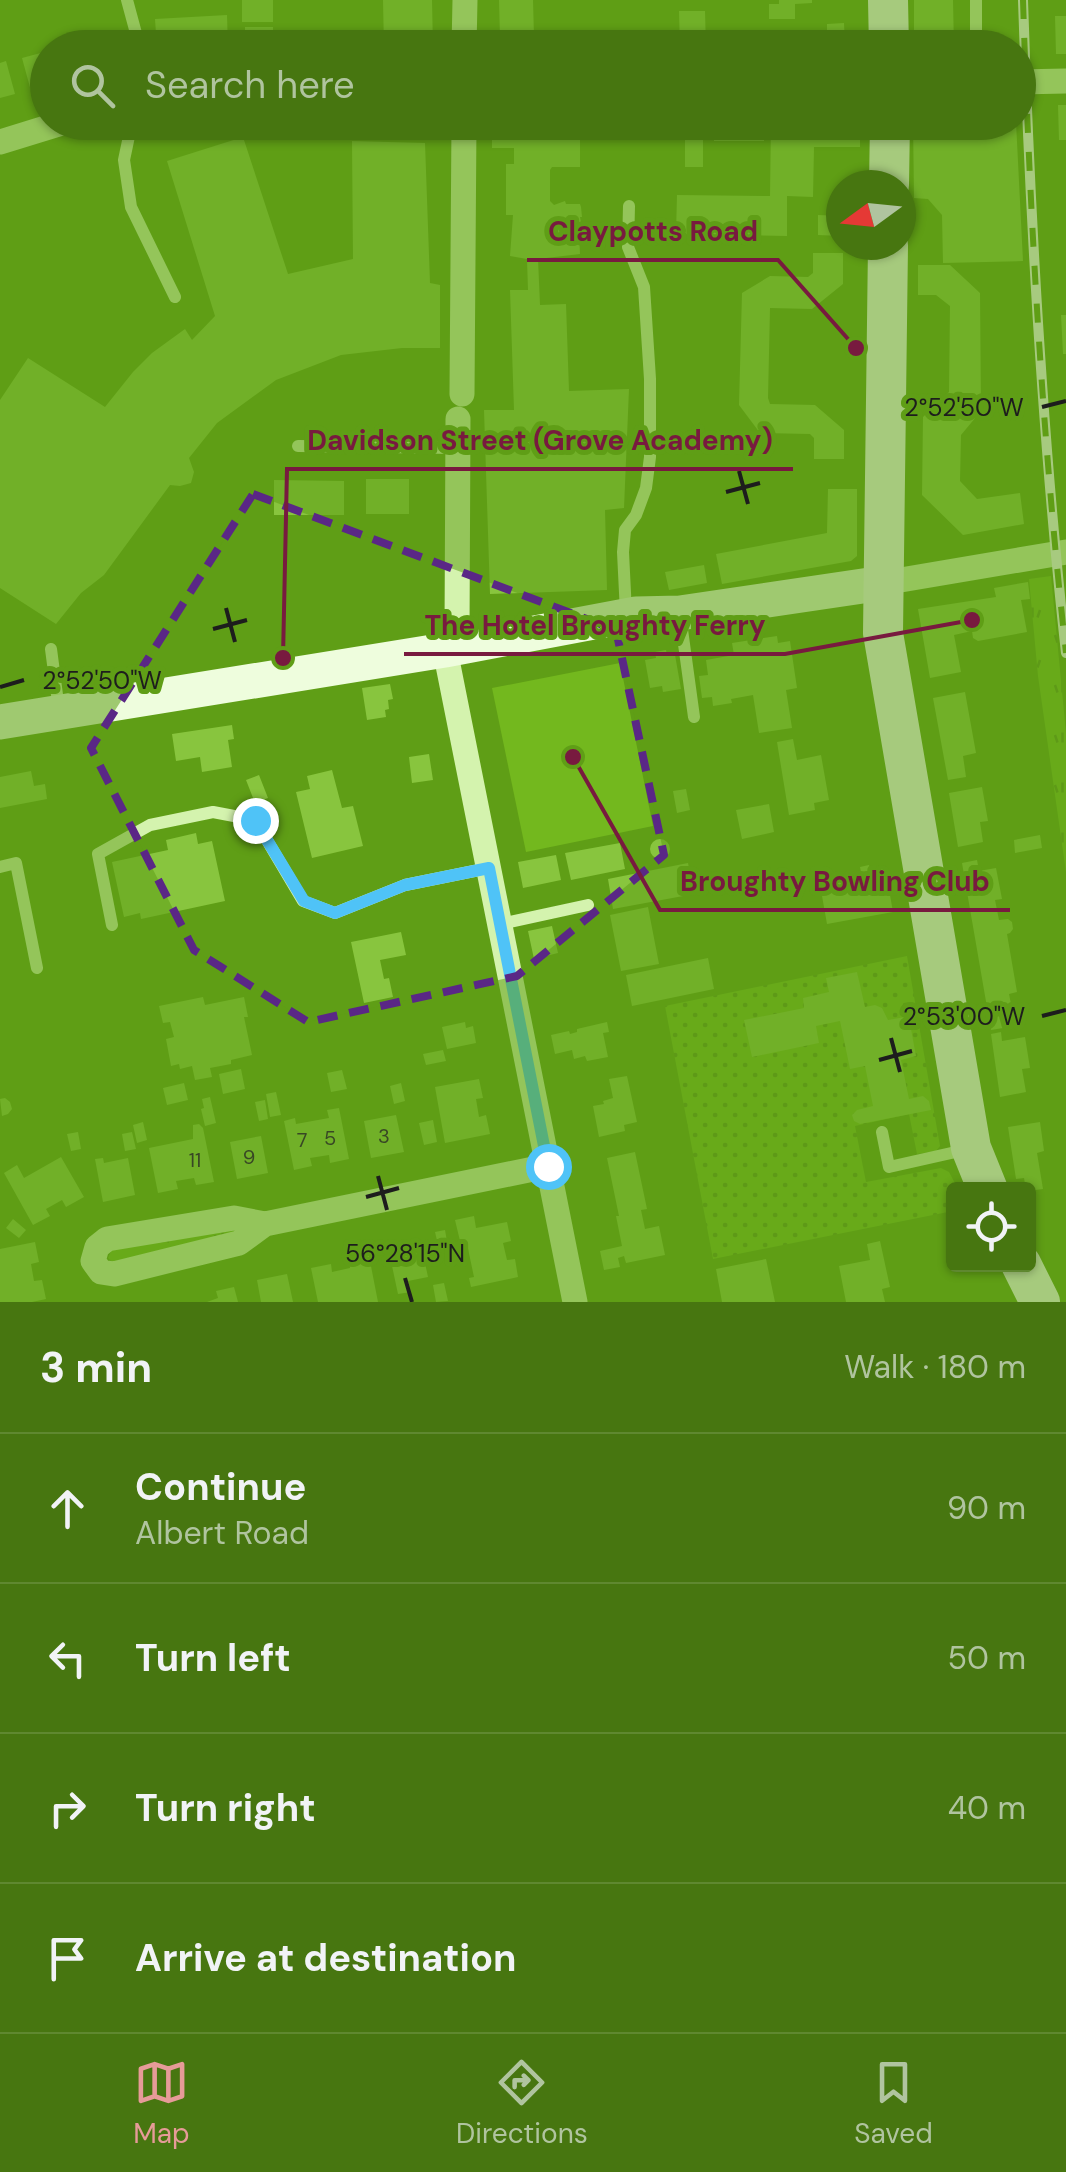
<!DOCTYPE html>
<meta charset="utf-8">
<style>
:root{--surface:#477610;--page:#517e1e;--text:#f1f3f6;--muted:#b0c49f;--line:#5f8830;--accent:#e69b98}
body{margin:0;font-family:"DM Sans",sans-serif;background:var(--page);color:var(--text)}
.controls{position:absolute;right:30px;bottom:30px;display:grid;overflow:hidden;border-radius:10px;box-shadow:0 2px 8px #0004}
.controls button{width:90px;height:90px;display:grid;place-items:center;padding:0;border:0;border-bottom:2px solid var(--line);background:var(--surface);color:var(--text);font:50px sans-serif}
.compass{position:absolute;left:826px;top:170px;width:90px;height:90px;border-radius:50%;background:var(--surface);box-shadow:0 2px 8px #0004;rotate:255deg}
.stop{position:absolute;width:30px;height:30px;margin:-22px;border:8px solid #4fc3f7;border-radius:50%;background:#fff}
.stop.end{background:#4fc3f7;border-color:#fff;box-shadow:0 2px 10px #0008}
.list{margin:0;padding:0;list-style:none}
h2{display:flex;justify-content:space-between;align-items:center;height:130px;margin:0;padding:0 40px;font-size:42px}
h2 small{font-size:32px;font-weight:400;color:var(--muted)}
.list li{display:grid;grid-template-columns:65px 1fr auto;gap:30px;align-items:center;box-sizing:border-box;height:150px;padding:0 40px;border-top:2px solid var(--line)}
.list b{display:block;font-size:38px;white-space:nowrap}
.list p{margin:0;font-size:32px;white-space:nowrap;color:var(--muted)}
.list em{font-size:32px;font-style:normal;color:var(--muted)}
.icon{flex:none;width:55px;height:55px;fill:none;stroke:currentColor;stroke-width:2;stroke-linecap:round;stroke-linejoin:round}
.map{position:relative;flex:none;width:1066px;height:1302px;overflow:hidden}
.search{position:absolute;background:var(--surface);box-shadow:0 2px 8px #0004;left:30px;right:30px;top:30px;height:110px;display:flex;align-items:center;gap:25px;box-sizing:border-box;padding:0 35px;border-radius:55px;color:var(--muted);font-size:38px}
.sheet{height:730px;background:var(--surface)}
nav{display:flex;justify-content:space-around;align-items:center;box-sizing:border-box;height:140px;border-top:2px solid var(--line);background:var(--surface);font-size:28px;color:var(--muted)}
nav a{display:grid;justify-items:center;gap:5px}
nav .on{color:var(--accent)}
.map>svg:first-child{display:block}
</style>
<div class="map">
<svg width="1066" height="1302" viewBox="0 0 1066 1302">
<defs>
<pattern id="grass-tufts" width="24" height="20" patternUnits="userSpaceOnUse" patternTransform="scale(2.5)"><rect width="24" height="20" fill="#73b81e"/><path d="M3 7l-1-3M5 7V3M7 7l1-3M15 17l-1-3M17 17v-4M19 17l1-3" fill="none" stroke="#5e951a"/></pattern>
<pattern id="park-dots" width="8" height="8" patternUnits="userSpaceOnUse" patternTransform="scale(2.5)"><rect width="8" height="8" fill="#73b81e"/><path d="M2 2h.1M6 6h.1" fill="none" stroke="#5e951a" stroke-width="1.8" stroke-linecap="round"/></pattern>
</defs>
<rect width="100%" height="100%" fill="#5f9e16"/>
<path fill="url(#grass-tufts)" d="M1051,576l15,157v139l-28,-196 -9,-97z
M236,1227l1,7 -120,32 -9,-8 5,-11z"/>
<path fill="url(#park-dots)" d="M907,956l33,190 -4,5 -19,3 -8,-40 -54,12 11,56 75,-14 8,4 9,17 -4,1 -1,21 -240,48 -48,-253z"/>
<path fill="#73b81e" d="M620,663l33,163 -127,26 -34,-164z"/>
<path fill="#88c53e" d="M242,0h31v22h-31z
M383,0h49l1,48h-49z
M499,0h34l1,37h9l1,11h-54v-10l10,-1z
M779,0h33v3l-17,1v15h-26v-15h10z
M914,0h39l1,48h-40z
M679,11h26l1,37h-26z
M227,15l1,33h-71l-2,-29z
M1055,16h11v38h-10z
M844,23l1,24h-18v-23z
M245,27h28v21h-28z
M115,35l3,13h-30l-1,-6z
M48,51v36l-17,4 -9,-33z
M6,61l9,33 -15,4v-35z
M1058,105h8v35h-7z
M492,122h88v45h-28l-2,3v31l4,4 11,-4 1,3h14l1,3 1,10h-2l3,16 -4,1 1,20 -42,5 2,46 26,-1 3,87 60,-2 -5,119 -19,2 2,80 -117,4 -6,-184h30l-4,-120h18l-1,-31 -17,-3 3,-41h-7v-51h8v-16h-22z
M714,122h50v19h-50z
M771,122h89v25h-46l-1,50 -26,-1v40l-111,-2 1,-39 93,1z
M913,122h103l7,139 -80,2 -1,-48 -14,-16 -14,-1z
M685,129h18v38h-18z
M243,137l45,137 65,-15 -1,-118 73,2 5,140 10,2v63h-38l-61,7 -65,25 -59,43 -28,35 5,14 -3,11 -11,3 -10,-1 -66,90 -23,18 -25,31 -56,-36v-188l28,-42 77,49 28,-35 19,-19 33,-24 7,11 23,-24 -48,-155z
M818,215l23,1v20l-23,-1z
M813,253h30v31l-31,25 -42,-1 -2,90 2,6 45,1 29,25v29h-30v-21l-4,-4 -50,-1 -21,-28 3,-112 28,-17 38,1 5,-4z
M918,265h32l30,28 1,118 -20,24 -1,46 17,18 43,-6 4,31 -61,11 -41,-40 1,-78 26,-25 1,-86 -14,-11h-18z
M1061,315h5v39h-3z
M366,479h43v35h-43z
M274,480l70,1v34h-70z
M828,489h29v67l-6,5 -129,23 -6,-30 111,-21z
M704,565l3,18 -38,7 -4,-18z
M1028,582l2,17 -9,1 6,32 -49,9 -5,-3 -1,-7 -18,4 7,37 -31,6 -12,-69 78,-12 -2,-9z
M777,636l1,7 12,-2 7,47 -11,2 6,38 -33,5 -6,-38 -22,4 1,4 -19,3 -1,-9 -10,1 -3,-22 9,-1 -2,-15 28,-5 -2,-12z
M666,650l1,6 8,-1 6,34 -18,3 -1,-6 -12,2 -5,-28 11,-2 -1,-6z
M390,684l3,15 -5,1 1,9 -4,1 1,7 -19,3 -5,-32z
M965,692l11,61 -13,3 3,21 -18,3 -15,-82z
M232,725l2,14 -6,1 4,27 -30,5 -2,-15 -24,4 -4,-27z
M793,739l4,21 24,-5 8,45 -15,3 1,7 -26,5 -12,-73z
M429,754l4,26 -21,3 -3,-26z
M332,770l10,38 11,-2 10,40 -51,12 -16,-66 14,-3 -3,-13z
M31,771l3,15 11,-2 2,15 -47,9v-31z
M259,775l9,23 -13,5 -9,-23z
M982,787l6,34 -8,1 3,20 -25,5 -9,-54z
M686,789l4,21 -13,3 -4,-22z
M769,804l5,28 -32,7 -6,-29z
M196,833l2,11 14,-3 13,60 -84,18 -1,-6 -16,4 -12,-55 56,-12 -2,-10z
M1040,835l2,13 -27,5 -1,-13z
M650 849a10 10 0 1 1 20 0a10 10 0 1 1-20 0Z
M620,843l5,26 -54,11 -6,-27z
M556,855l5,25 -38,8 -5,-26z
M977,860l2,11 17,-3 6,31 -7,1 4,20 9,-1 4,3 1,7 -3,4 -3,1 10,58 -8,2 3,15 -24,4 -26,-150z
M688,863l6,31 -81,15 -5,-30z
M869,865l1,5 15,-3 8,45 -66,12 -8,-45 42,-7 -1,-5z
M648,907l11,57 -38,7 -11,-56z
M552,926l6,27 -24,6 -6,-28z
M401,932l5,23 -26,5 4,19 5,-1 4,19 -29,6 -13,-61z
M708,958l6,31 -82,17 -6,-31z
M857,972l8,35 10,-2 7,3 6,12 17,-3 3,12h3l5,27 -15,4 8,39 14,-3 6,5 2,9 -71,14 -6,-3 -2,-6 5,-5 16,-4 -8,-40 -15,3 -10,-48 -24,5 3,17 -67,14 -8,-37 60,-12 -1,-10 26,-6 -3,-14z
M203,997l2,8 39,-8 4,20h-4l8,38 -21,5v4l-21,4 2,9 -17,3 -3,-14 -12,3 -1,-5 -8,2 -5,-27 8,-2 -4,-15 -7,1 -4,-17z
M1001,1016l7,5 1,6 -18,3 -2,-12z
M465,1022l1,6 7,-2 3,17 -29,6 -5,-22z
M607,1022l2,10 -6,1 5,24 -21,4 -2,-5 -11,3 -2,-9 -17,4 -4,-19 18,-4 1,3 7,-2v-3z
M1001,1032l1,9 23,-4 5,31 -8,1 4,23 -26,5 -9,-63z
M443,1050l3,11 -20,4 -3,-11z
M241,1069l4,20 -22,5 -4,-20z
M342,1070l5,19 -16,3 -4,-19z
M627,1076l10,46 -13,3 1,6 -26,6 -6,-31 11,-2 -1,-3 10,-3 -4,-19z
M479,1079l4,19 -7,1 3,18 7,-2 4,19 -45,9 -10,-56z
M184,1083l4,17 -21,5 -4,-17z
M401,1083l4,18 -11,3 -4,-18z
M276,1092l5,23 -11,2 -4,-23z
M210,1097l6,26 -11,3 -4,-17 3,-1 -2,-9z
M5,1098l5,4 2,7 -4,5 -6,2 -2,-17z
M265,1100l3,19 -9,2 -4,-19z
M339,1108l10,51 -19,4 -1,-8 -19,3 2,8 -18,4 -10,-49 11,-3 1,6 33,-6 -2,-8z
M396,1115l8,37 -33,6 -7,-37z
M433,1120l4,22 -13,3 -5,-22z
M143,1122l4,18 -10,3 -4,-18z
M1040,1122l4,29 -7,2 6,36 -15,2 -2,-1 -2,-12 -8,1 -8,-52z
M199,1124l4,4 11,54 -18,3 -2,-7 -18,3 2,8 -20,4 -9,-45 44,-9v-14z
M78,1132l3,17 -10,2 -4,-17z
M132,1132l4,17 -11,2 -3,-17z
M261,1136l7,37 -31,6 -7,-37z
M635,1152l12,57 -6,1 4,19 14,-3 6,29 -39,8 -2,-7 -6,2 2,9 -16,3 -4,-19 22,-5 -6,-30h3l-12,-58z
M61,1157l23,40 -18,10 -4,-7 -16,9 4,7 -17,9 -29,-52 13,-8 7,13z
M103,1158l1,5 24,-5 7,37 -32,7 -8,-43z
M474,1216l2,12 31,-6 4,19 -8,2 4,17 8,-1 3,18 -47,10 -2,-9 5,-1 -7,-33 -6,1 -6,-25z
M13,1219l13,11 -7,8 -13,-10z
M445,1230l3,17 -9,2 -4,-17z
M420,1240l8,37 -20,4 3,11 -13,2 -10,-47z
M880,1241l10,46 -8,2 3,13h-39l-7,-36 31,-6 -3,-16z
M35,1242l4,20 -8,2 3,17 8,-1 4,19 -14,3h-32v-53z
M369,1256l9,46h-60l-7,-34 20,-4 1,8 18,-4 -1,-8z
M766,1259l9,43h-53l-6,-33z
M287,1274l6,28h-32l-4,-22z
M444,1283l4,18 -12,1 -3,-17z
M234,1287l4,15h-31l11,-4 -2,-7z"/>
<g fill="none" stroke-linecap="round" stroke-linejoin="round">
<path stroke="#d4f3ae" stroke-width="12" d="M127,0l13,48
M976,0v48
M132,122l-8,38 7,47 44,90
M298,446l160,2
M626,613l-3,-61 2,-22 11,-15 10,-27 4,-31v-78l-6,-92 -16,-40 1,-41
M680,615l14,102
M51,649l8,61
M0,867l16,-4 21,105
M500,924l88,-19
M112,925l-14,-71 52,-29 63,-13 42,8 48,81 32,12 70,-28 84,-17
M882,1132l7,35 80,-18"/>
<path stroke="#d4f3ae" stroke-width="25" d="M464,48l1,-48
M1018,82l48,-1
M0,142l65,-20
M462,394l2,-272
M458,419l-1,215 3,13
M883,583l183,-31
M445,650l130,652
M265,1224l-31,-6 -127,21 -10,8 -4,14 8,11 13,2 125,-31 26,-19 283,-58"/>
<path stroke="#eefddd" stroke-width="35" d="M0,722l445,-72 191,-36 44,-1 203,-30"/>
<path stroke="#fcfffa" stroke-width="40" d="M888,0l1,48
M889,185l1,-63
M888,245l-5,388 88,515 17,42
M1021,1264l19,38"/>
<g stroke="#fff" stroke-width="10">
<path id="rail" d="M1023,0c7,218 19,436 43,653"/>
</g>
<use href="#rail" stroke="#5f9e16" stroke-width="6" stroke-dasharray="19" stroke-linecap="butt"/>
</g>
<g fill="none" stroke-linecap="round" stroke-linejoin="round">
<path stroke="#4fc3f7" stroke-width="12" d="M255,820l49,81 31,12 70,-28 84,-17 59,298"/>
</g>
<path d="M0 0H1066V1302H0ZM253,494l363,136 48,225 -147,121 -209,46 -114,-72 -103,-202z" fill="#5f9e16" fill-opacity=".55" fill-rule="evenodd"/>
<path fill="none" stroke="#5a2786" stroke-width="8" stroke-dasharray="20 12" stroke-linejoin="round" d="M253,494l363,136 48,225 -147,121 -209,46 -114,-72 -103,-202z"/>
<path fill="none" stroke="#1d1d1d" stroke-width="4" d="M1042,407l24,-6M739,471l9,33M726,492l34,-9M226,608l9,34M213,629l34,-9M0,687l24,-7M1042,1016l24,-6M891,1038l9,34M879,1060l33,-9M378,1176l9,34M366,1197l33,-9M405,1278l7,24"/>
<g text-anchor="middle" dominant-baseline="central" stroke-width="10" stroke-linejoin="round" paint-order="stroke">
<g font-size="20" fill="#384725">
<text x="384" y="1136">3</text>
<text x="330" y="1138">5</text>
<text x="302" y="1140">7</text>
<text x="249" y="1157">9</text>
<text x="195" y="1160">11</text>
</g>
</g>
<g font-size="25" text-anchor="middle" fill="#1d1d1d" stroke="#5f9e16" stroke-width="10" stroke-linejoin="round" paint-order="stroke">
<text x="964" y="416">2°52'50"W</text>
<text x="102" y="689">2°52'50"W</text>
<text x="964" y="1025">2°53'00"W</text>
<text x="405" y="1262">56°28'15"N</text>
</g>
<path fill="none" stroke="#781a3f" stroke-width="4" d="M856 348L778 260H527M283 658L287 469H793M972 620L785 654H404M573 757L660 910H1010"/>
<g fill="#781a3f" stroke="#5f9e16" stroke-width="4">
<circle cx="856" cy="348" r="10"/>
<circle cx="283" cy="658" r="10"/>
<circle cx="972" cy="620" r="10"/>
<circle cx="573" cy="757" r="10"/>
</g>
<g font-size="28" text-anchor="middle" font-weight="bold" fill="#781a3f" stroke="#5f9e16" stroke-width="10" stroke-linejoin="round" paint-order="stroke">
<text x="653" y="241">Claypotts Road</text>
<text x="540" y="450">Davidson Street (Grove Academy)</text>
<text x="595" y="635">The Hotel Broughty Ferry</text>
<text x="835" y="891">Broughty Bowling Club</text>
</g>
</svg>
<div class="controls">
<button><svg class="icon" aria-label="locate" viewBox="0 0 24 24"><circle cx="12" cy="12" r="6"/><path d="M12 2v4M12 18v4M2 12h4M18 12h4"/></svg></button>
</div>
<svg class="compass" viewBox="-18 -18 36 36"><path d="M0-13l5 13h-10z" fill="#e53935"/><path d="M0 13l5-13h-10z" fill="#b0c49f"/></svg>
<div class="stop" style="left:548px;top:1166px"></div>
<div class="stop end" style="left:255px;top:820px"></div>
<div class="search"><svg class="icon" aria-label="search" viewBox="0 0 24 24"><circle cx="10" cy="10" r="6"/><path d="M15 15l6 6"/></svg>Search here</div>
</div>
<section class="sheet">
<h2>3 min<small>Walk · 180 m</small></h2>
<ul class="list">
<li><svg class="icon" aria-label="ahead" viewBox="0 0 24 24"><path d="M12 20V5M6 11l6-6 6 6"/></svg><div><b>Continue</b><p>Albert Road</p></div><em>90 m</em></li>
<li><svg class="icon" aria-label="left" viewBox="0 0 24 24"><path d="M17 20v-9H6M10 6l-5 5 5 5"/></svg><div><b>Turn left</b></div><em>50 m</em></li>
<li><svg class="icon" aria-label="right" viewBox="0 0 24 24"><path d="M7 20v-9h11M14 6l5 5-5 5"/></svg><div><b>Turn right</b></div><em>40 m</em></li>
<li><svg class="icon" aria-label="arrive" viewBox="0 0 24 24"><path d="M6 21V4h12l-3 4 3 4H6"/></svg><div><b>Arrive at destination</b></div></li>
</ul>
</section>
<nav>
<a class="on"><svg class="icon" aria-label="map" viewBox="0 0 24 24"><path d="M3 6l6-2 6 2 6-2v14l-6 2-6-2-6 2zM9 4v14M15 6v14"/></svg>Map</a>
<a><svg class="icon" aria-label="directions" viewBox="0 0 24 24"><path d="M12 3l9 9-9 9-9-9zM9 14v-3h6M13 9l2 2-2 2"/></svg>Directions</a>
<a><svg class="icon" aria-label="saved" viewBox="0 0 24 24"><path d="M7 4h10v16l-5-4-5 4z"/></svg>Saved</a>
</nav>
